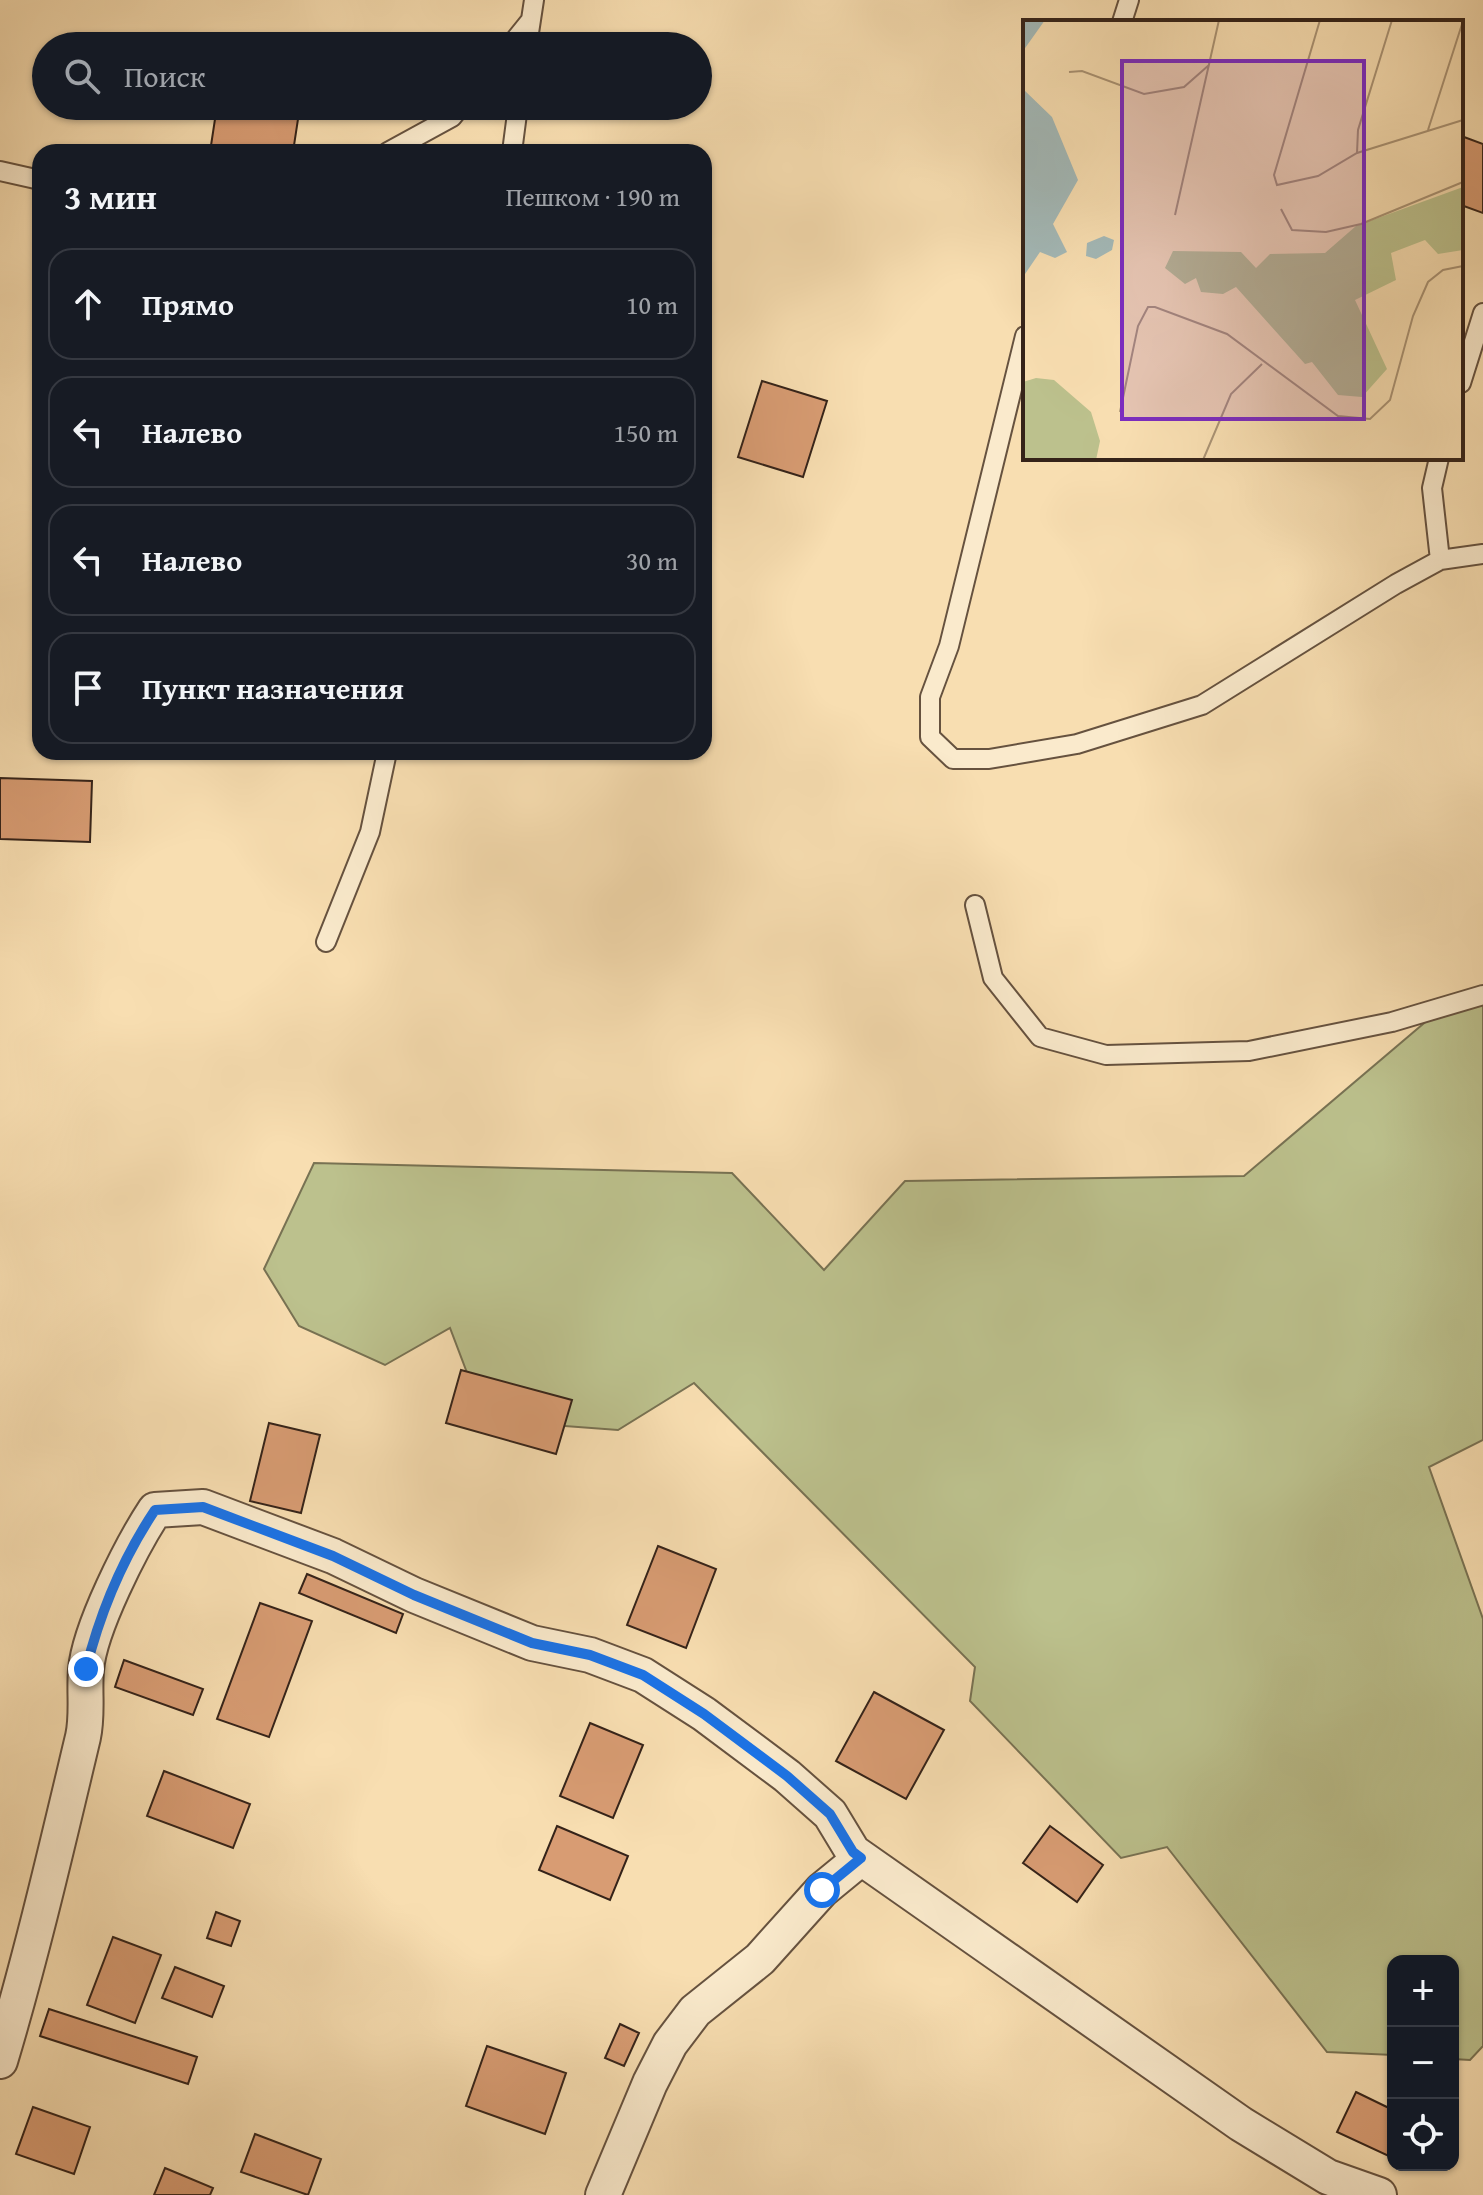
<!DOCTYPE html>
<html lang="ru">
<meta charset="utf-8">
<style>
:root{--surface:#171b24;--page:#20242c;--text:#f1f3f6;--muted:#9ea1a6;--line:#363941}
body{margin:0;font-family:"Gentium Book Plus",serif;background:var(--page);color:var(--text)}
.controls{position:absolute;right:24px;bottom:24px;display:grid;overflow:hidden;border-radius:16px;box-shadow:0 2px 6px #0004}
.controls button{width:72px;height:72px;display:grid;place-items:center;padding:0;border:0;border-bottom:2px solid var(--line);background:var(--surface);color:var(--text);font:40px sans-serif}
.stop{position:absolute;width:24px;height:24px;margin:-18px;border:6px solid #1a73e8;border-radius:50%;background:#fff}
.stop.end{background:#1a73e8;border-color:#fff;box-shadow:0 2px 8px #0008}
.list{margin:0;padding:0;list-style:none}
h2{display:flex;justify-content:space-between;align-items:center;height:104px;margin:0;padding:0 32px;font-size:34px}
h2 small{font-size:26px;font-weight:400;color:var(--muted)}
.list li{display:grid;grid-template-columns:52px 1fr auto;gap:24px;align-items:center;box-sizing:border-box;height:112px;margin:0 16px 16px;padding:0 16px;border:2px solid var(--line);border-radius:24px}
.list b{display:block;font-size:30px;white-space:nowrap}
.list em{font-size:26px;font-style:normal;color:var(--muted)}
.icon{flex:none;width:44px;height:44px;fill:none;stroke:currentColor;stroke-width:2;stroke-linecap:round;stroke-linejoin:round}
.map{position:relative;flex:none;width:1483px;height:2195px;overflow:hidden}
.search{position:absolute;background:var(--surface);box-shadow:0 2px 6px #0004;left:32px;top:32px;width:680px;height:88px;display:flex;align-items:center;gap:20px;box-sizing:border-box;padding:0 28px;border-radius:44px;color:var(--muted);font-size:30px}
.panel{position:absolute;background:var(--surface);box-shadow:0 2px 6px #0004;left:32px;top:144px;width:680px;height:616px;border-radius:24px}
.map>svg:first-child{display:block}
</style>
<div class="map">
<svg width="1483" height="2195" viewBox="0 0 1483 2195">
<rect width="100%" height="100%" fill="#f8deb1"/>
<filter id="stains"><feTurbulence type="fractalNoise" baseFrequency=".0025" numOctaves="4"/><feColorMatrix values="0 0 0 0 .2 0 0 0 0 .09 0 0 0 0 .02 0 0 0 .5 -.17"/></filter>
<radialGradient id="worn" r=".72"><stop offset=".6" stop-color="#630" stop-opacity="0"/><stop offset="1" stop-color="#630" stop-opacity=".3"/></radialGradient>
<path fill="#bcc18d" stroke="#787253" stroke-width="2" d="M1483,995v445l-54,27 54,152v427l-13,14 -17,-1v-98h-60v94l-66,-3 -160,-205 -46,11 -151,-157 5,-34 -281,-284 -76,47 -133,-10 -35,-92 -65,37 -86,-39 -35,-57 50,-106 418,10 92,97 81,-89 339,-5 192,-163z"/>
<path fill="#d89c73" stroke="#352319" stroke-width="2" d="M217,106h83l-7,46h-83z
M1464,137l19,7v69l-22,-8v-59z
M762,381l65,20 -24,76 -65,-20z
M0,778l92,3 -2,61 -90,-3z
M461,1370l111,30 -16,54 -110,-31z
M269,1423l51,12 -19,78 -51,-12z
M658,1546l58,23 -30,79 -59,-23z
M307,1574l96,40 -7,19 -97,-40z
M260,1603l52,18 -43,116 -52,-18z
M124,1660l79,29 -10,26 -78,-28z
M874,1692l70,38 -38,69 -70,-38z
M590,1723l53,22 -30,73 -53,-22z
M164,1771l86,33 -17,44 -86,-32z
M557,1826l71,30 -18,44 -71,-30z
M1050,1826l53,39 -26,37 -54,-39z
M216,1912l24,9 -9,25 -24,-8z
M113,1937l48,18 -26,68 -48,-18z
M175,1967l49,19 -12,31 -50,-19z
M49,2009l148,48 -9,27 -148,-48z
M620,2024l19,9 -15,33 -19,-8z
M487,2046l79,27 -21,61 -79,-28z
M1356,2092l37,18v48l-56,-26z
M33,2107l57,20 -16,47 -58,-20z
M255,2134l66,25 -13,36 -67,-23z
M165,2168l48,20 -3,7h-56z"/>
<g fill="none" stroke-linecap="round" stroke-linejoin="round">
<g stroke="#66523f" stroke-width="22">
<path id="lane" d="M1122,22l7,-22
M510,46l20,-25
M527,46l7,-46
M388,152l64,-35 9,-11
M512,152l6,-46
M0,171l40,9
M1025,336l-76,310 -19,51v40l23,22h36l88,-15 125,-39 194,-121 44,-24 43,-6
M1461,383l22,-70
M1439,458l-7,30 8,72
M975,905l18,73 47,59 66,18 143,-4 143,-29 91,-27
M326,942l44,-110 17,-80"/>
</g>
<g stroke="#66523f" stroke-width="38">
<path id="street" d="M0,2061c32,-107 57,-215 83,-324 5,-23 1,-44 3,-67 3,-41 46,-125 69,-160l48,-3 130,49 81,39 118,48 58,12 53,20 61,39 83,62 43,38 23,38 388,272 87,53 51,18
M603,2195l47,-112 20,-39 25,-33 65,-52 62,-69 39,-32"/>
</g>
<use href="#lane" stroke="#faeacc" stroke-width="18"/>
<use href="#street" stroke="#faeacc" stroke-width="34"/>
</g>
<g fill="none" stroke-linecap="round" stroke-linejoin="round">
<path stroke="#1a73e8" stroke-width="10" d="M86,1669c14,-56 37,-111 69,-159l48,-3 130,49 81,39 118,48 58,12 53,20 61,39 83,62 43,38 23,38 8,6 -39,32"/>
</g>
<g transform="translate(1023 20)">
<rect width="440" height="440" fill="#f8deb1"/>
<path d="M440,167v63l-25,4 -13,-14 -34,13 5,27 -41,20 32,69 -25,28 -24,-2 -26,-33 -7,2 -69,-77 -13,7 -22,-2 -5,-14 -11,6 -20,-16 8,-17 68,1 15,16 14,-14 55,-1 31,-27zM13,358l18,2 37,32 9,29 -4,19h-73v-78z" fill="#bcc18d"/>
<path d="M0,0h22l-22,31zM0,69l29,28 26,63 -25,44 14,28 -12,6 -15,-6 -17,25zM81,216l10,4 -2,10 -16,9 -10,-3 1,-13z" fill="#a3b9b8"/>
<path fill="none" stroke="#aa9374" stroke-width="2" d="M297,0l-46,155 3,10 41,-9 39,-23 106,-33M46,52l13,-1 62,23 40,-7 25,-22M405,110l35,-109M334,133l1,-23 34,-110M258,189l11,21 34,2 35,-8 102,-42M152,195l44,-195M97,392l18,-86 10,-19h7l72,27 111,82 32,3 20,-19 23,-84 15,-34 15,-12 20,-4M180,440l28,-66 31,-30"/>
<path fill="#7b2cbf" fill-opacity="0.15" stroke="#7b2cbf" stroke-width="4" d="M99,41h242v358h-242z"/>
<rect width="440" height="440" fill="none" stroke="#352319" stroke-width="4"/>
</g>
<rect width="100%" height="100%" filter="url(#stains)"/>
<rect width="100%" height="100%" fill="url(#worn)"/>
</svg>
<div class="controls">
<button>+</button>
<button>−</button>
<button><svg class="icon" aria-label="locate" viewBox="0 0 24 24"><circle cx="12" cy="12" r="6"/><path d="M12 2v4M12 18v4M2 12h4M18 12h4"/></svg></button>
</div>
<div class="stop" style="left:822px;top:1890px"></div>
<div class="stop end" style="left:86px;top:1669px"></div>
<div class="search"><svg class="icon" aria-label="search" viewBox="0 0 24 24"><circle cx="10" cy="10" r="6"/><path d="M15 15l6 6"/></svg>Поиск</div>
<section class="panel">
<h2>3 мин<small>Пешком · 190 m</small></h2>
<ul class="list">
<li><svg class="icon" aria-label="ahead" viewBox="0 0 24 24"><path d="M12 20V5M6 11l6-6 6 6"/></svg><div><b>Прямо</b></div><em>10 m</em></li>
<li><svg class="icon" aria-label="left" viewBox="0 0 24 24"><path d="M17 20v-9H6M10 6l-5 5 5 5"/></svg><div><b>Налево</b></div><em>150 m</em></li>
<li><svg class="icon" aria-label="left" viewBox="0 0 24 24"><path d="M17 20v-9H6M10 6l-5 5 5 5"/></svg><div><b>Налево</b></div><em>30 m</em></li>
<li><svg class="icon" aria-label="arrive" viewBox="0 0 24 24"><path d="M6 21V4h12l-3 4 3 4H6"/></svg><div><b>Пункт назначения</b></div></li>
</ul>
</section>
</div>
